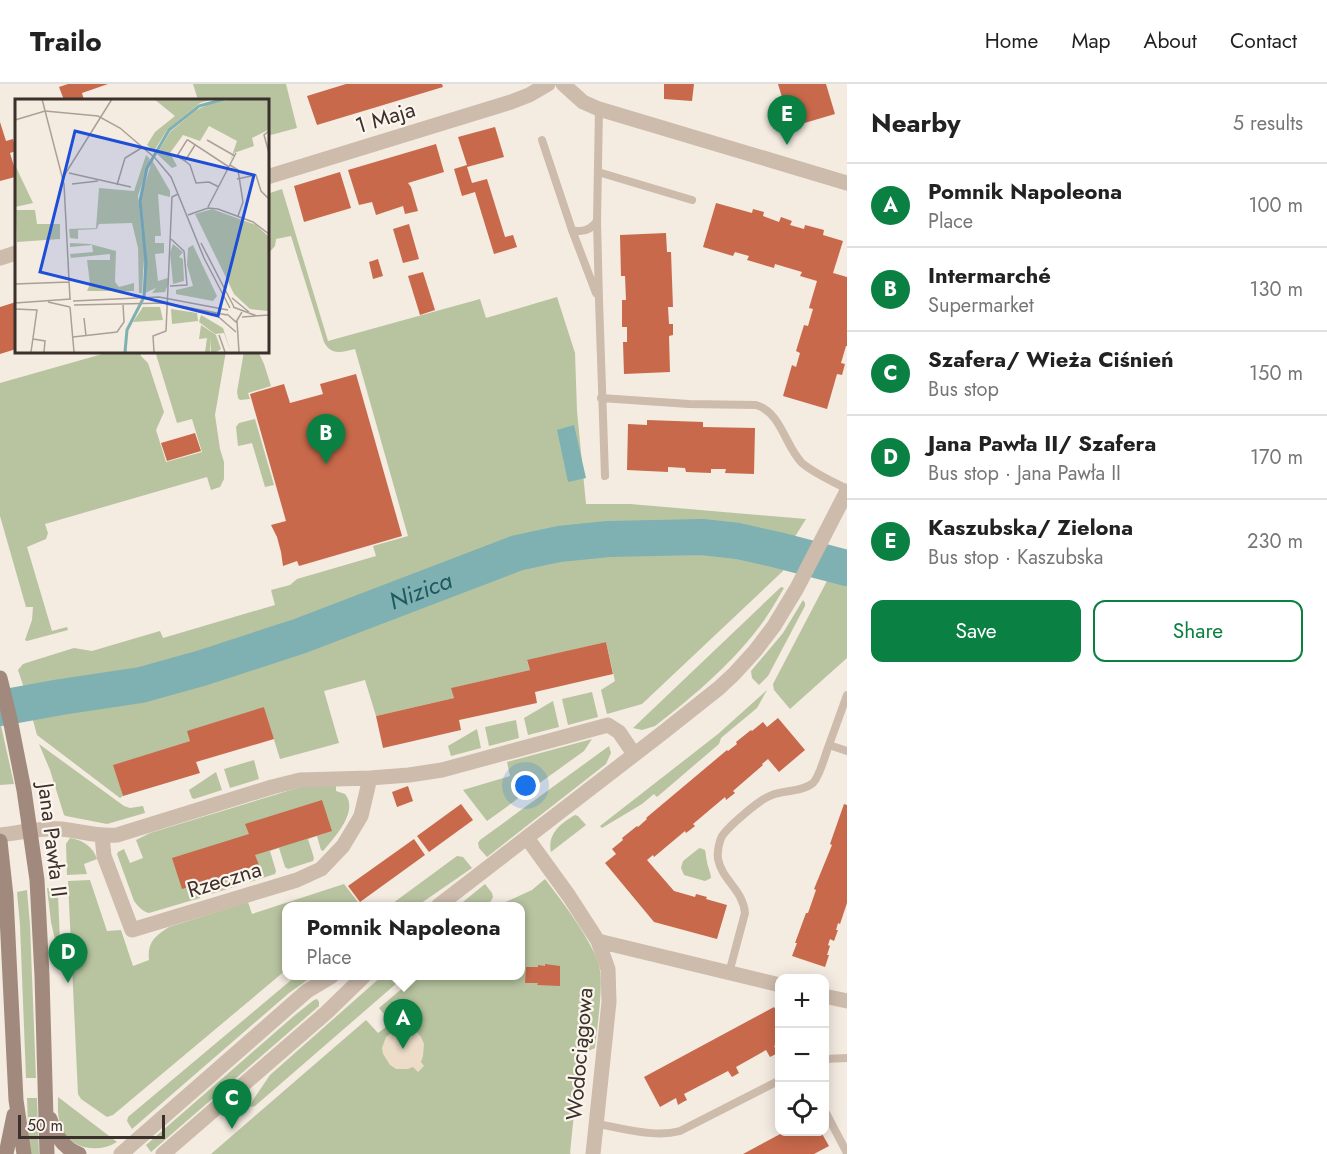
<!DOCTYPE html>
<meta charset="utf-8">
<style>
:root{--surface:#fff;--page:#f2f2f2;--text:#222;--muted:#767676;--line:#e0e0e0;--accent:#0b8043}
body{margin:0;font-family:Jost,sans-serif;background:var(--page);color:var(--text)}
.controls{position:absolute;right:18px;bottom:18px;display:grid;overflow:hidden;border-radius:12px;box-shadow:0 3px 15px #0003}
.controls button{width:54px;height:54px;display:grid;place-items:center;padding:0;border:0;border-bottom:2px solid var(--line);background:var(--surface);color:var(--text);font:30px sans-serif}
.scale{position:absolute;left:18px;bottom:15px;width:147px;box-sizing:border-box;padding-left:6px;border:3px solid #3b302b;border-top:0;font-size:16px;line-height:21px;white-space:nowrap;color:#3b302b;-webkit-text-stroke:4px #fbf5ee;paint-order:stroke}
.you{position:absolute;left:526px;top:702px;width:21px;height:21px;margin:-15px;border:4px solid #fff;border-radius:50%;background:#1a73e8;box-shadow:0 0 0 9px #1a73e833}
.badge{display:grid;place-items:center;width:39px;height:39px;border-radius:50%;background:var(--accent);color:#fff;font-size:20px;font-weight:700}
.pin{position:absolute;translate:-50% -50px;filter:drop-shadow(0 2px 3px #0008)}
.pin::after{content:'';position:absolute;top:32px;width:21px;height:18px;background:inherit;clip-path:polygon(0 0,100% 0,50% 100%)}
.popup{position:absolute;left:282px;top:818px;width:243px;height:78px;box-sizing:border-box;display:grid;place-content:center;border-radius:12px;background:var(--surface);filter:drop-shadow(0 2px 4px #0005);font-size:20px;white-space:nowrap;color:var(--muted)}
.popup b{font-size:22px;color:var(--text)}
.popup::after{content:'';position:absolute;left:50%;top:100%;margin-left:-12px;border:12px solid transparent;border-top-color:var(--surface)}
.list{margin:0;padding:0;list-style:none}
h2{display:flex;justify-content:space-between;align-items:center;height:78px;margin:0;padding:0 24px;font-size:26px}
h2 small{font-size:20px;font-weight:400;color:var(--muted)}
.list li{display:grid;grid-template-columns:39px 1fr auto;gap:18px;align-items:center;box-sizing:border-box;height:84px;padding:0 24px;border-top:2px solid var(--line)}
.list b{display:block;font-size:22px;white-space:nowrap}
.list p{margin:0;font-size:20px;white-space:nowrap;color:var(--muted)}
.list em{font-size:20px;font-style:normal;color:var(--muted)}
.actions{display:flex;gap:12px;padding:18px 24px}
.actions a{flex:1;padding:14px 0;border:2px solid var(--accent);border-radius:12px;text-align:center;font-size:21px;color:var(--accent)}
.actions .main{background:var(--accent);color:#fff}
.icon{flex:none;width:33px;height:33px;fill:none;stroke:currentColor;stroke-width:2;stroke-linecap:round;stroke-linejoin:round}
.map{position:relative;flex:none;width:847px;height:1070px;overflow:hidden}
header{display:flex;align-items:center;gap:36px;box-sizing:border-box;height:84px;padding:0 30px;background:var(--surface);border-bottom:2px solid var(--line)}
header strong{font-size:28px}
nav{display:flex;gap:33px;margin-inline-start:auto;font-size:21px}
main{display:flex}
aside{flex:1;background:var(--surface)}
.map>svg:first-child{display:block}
</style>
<header>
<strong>Trailo</strong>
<nav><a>Home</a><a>Map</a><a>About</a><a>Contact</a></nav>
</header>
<main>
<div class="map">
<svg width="847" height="1070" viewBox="0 0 847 1070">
<rect width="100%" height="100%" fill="#f4ebe1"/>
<path fill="#b8c4a0" d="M193,0h93l11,44 -30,8v-36h-69z
M282,105l46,152 152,-42 6,19 71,-21 18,56 2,58 9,93h44l176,15 -17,27 -49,-12 -87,-5 -88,2 -36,8 -281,109 -120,28 -103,15 -7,-21 5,-6 6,-2 45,-14 18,3 68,-20 3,7 112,-33 -4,-15 19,-5 7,-6 79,-23 -3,-10 35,-10 -53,-187c-13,3 -24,7 -31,-7l-33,-106 -15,3 -1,7 -8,9v-61z
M113,267h27l1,5 7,7 16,49 -8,18 10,32 36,-10 -10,-33 -15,4 -22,-72h27l1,3 10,-3h33l-11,64 5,34 4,13v17l-4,8 -9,3 -4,-13 -162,47 3,9 -2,6 -19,8 25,84 15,-4 1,3 -41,11 -2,-1 7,-20 1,-13h-7l-26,-91v-133z
M244,267h14l6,13 7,22 -23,7 2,6 -10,1 -2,-2 -1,-6z
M255,335l19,66 -9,2 -13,-44 -14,3 -2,-19 3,-4z
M641,459c51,0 96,1 146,16l-4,12 -141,133 -35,10 -6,-24 14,-9 -9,-39 -79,19 3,9 -78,18 2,10 -78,18 -11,-36 -41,11 15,52 -59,16 -16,-52 -74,34 -76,24 9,31 -3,2 -83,-63 -7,-26 32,-7 62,-8 80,-20 98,-32 114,-41 103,-41 20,-6 47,-8z
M845,494l2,1v79l-57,51 -16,-19 -1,-6 55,-105 16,3z
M781,503l3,1c-6,10 -12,21 -19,31 -30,42 -70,76 -110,107l-13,4 -9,-2z
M803,516l2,3v3l-37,70 -9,9 -7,-7 -1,-7 32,-38z
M767,606l-10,18 -36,30 -2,6 -62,53 -3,-3 -12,10 -40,24 -2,-2 118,-92z
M592,608l6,25 -30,8 -6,-26z
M553,617l6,26 -31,8 -4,-17z
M516,636l3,18 -30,8 -4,-19z
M0,637l14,63 -14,1z
M477,645l4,19 -30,8 -3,-10z
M592,655l-8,12 -97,70 -24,-31 47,-14 -3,-14z
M39,660l85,62 6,2 13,-2 2,7 -38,11 -41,-8 -2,-1 -14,-45z
M609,662l2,7 -5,11 -119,93 -8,-9 -1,-5 2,-3z
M254,676l5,19 -29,9 -6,-19z
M216,688l6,18 -28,9 -2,-1 -3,-8z
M304,702h32v5l9,3c14,17 -10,43 -22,57l-2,-1 -4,-14 -9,3 6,19 -1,3 -25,8 -3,-2 -6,-19 -9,3 6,20 -1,3 -25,8 -3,-2 -3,-10 -10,4 3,10v2l-26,8 -2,-1 -3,-11 -9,3 3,13 -51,15c-7,-2 -10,-6 -15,-12l-17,-47 1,-2 6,-3 6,14 13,-5 -7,-18 14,-7z
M575,731l3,1 8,9 -35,27c-4,-18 10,-29 24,-37z
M70,754c12,2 23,8 27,21l-13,5 3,10 -20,1 -1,-31z
M700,764l5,2c1,4 1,8 2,12 1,6 4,11 4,16l-6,3 -21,-6 -3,-7 2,-7 15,-12z
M457,772l6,1 9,11 -55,38h-28z
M545,795c17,22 46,60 54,86 5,19 -2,63 -4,83l-15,7 -10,98 1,1h-360l155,-134 12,13 13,-10 -12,-15 38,-32h103v-70h-23l35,-16z
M90,796l17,51 14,-1 12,36 16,-6c-2,-18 6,-24 20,-33l79,-25 4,12 92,-30 17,22h-75v64l-173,145 -6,2 -26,-18 -3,-5 -10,-213z
M485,800l7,9 1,4 -2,4 -6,5h-27z
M47,804l7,1 4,5 3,73 -10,-45z
M27,806l3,35 6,153h-10l-6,-153 -3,-33z
M296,892h17l-24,17 -157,136 -5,-8 1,-4z
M382,892h23l-150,130 -4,1 -2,-1 21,-31z
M317,915l2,3v4l-168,146 -5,-7 149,-130 19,-15z
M58,1013l59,45c-19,12 -48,7 -56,-16 -4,-9 -3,-20 -3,-29z
M27,1014h10l2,56h-10z"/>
<path fill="#ecdcc8" d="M405,944l6,1 6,3 4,5 3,7 -1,12 -2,6 3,4 -6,6 -5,-5 -5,2h-12l-6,-4 -7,-11 -1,-6 4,-11 11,-8z"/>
<path fill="#7fb0b2" d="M574,341l12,53 -18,4 -11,-52z"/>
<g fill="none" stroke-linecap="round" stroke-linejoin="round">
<path stroke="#7fb0b2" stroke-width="36" id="s1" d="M0,624l61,-11 80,-12 61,-17 98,-32 217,-83 42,-9 49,-5 94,-2 36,4 40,9 69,18"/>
</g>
<path fill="#c8694b" d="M68,0h40l-26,9 2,7h-20l-5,-13z
M346,0h96l1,3 -126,38 -10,-29z
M664,0h30l-2,17 -28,-2z
M778,0h48l9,30 -44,13z
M0,38l6,19 7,-2 3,12 -6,2 6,20 -1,4 -15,4z
M495,43l9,30 -37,10 5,16 15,-4 18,58 8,-2 4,12 -23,7 -19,-62 -13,4 -8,-27 13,-4 -9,-28z
M436,60l8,28 -36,11 3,4 7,24 -13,3 -2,-8 -27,9 -4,-13 -13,3 -11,-35z
M340,88l11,36 -47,14 -10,-36z
M716,119l36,10 1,-4 11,3 -1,4 16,6 2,-5 11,4 -2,4 14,4 1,-4 19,5 -1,5 20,6 -10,32 14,4v69h-1l-5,17 4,1 -3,11 -5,-1 -10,35 -44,-13 9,-31 4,2 4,-14 -4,-2 8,-26 4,1 5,-17 -4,-1 8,-27 -17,-5 2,-4 -27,-8 -1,4 -27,-8 2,-4 -14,-4 -2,4 -30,-9z
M409,140l10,35 -16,4 -10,-34z
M666,149l1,19h4l2,55h-5l1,17h4v11l-4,1 1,36 -46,2 -1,-32h4v-15h-5v-27h4l-1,-24h-4l-1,-41z
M378,175l5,17 -10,3 -4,-17z
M423,188l12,38 -15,5 -12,-39z
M16,218v47l-16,5v-47z
M356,290l46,162 -103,30 -2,-5 -14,5 -2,-14 -4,-15 -6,-12 15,-4 -36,-127 34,-10 6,19 33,-9 -3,-10z
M647,336l56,2v5l52,1 -1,46 -29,-1 1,-4h-15v4l-25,-1 -1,-4 -17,-1v5l-41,-2 1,-46 19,1z
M195,349l6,18 -34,10 -6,-18z
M606,558l7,32 -78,18 2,11 -78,17 2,10 -78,18 -7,-32 78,-18 -3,-10 79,-18 -3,-10z
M264,623l10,32 -78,23 4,11 -77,23 -10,-31 77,-24 -3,-10z
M778,634l27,32 -26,22 -11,-13 -6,5 1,1 -30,26 2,2 -9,7 -1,-3 -32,27 2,2 -5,4 -4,3 -1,-2 -31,26 -1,-2 -6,5 27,31 21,6 1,-3 11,3 -1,2 21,6 -10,34 -63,-17 -49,-59 11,-9 -4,-5 11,-9 -1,-2 15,-12 1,1 9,-8 -1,-1 81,-68 1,1 9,-7 -1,-2 15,-12 1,1 11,-9 4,5z
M408,702l5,15 -16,6 -5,-15z
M322,716l10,31 -77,24 4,10 -77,24 -10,-31 77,-24 -4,-10z
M461,720l12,16 -44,32 -12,-16z
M844,720l3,1v98l-7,21 -2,-1 -2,7h2l-4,11 -4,-2 -2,6 2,1 -3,9h2l-4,12 -33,-11 5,-13h-2l11,-30h2l8,-23 -2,-1 18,-44 -2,-1z
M414,755l11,16 -65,47 -12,-16z
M545,880l15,2v20l-23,-1 1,-2h-13l1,-16h12v-2l7,1z
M774,923l6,10v26l-6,3 4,7 -8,4 -4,-7 -30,17 3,6 -7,4 -4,-6 -44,23 3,6 -4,2 -5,3 -2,-7 -16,9 -16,-30z
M784,1048h37l8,14 -15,8h-71z"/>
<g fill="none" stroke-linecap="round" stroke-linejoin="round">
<path stroke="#cdbbac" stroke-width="8" d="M599,25l-2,112 2,79 6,176
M542,56l30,90 24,63
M598,88l94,28
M572,146c11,3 19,0 25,-9
M601,314l88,6 67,1c25,7 29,41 46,58 13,11 30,18 45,26
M847,611l-18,50 18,6
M729,889l16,-60c-2,-23 -23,-33 -27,-54 -1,-7 1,-17 4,-23 8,-11 38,-37 50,-41 12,-5 30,-3 41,-12 7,-7 12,-28 16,-38
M824,975l23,-1
M824,1025l23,44
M597,1040c26,4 57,14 83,7l100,-51"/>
<path stroke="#cdbbac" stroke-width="15" d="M563,0l20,18 16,7 248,74
M267,93l244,-75 18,-7 19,-11
M0,174l16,-5
M0,751c20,-2 41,-8 61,-6 21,2 35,8 56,6l155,-48 28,-7 70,-2 39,-3 33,-5 166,-45 11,7 15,22
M102,752l2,20 28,74 165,-50 24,-11 22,-23 18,-30 9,-38
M527,754l42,58 29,45 10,28 1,33 -16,152
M438,822l223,-172 58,-46 15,-14 21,-23 19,-25 23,-38 50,-97
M598,857l182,44
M824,912l23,5
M121,1070l186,-163 25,-15
M163,1070l164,-142 37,-36"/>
<path stroke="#a18a7d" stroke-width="15" d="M0,594l10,41 14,71 13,90 5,96 5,178
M0,757l6,55 10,204 8,54
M50,1035c5,16 13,29 29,35
M6,1070l8,-39"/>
</g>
<g text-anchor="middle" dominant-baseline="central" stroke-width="4.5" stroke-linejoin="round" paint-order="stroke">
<g font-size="22" fill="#3b302b" stroke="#fbf5ee">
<text transform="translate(385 33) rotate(-17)">1 Maja</text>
<text transform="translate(53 756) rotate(83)">Jana Pawła II</text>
<text transform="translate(224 795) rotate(-17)">Rzeczna</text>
<text transform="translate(579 970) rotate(-85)">Wodociągowa</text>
</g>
<g font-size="24" font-style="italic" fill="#1f5a5e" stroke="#fbf5ee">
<text stroke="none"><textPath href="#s1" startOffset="438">Nizica</textPath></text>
</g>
</g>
<g transform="translate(15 15)">
<rect width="254" height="254" fill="#f4ebe1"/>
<path d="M139,0h59l-13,4 -33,27 -13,21 -7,-6 8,-13 20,-16zM221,0h32v31l-16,8 2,8 -20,7 -4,8 7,-20 -28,-15 -9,15 -17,-6 -13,18 7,13 -5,2 -15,-14 13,-22 25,-21 17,-9zM131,56l4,4 -12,37 6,58 -2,39h-3l-1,-45 -6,-25 -33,1 -2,5 -19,1v9l-8,-1 -1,-9 27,-1 3,-40 35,3zM137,61l18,31v6l-12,-3 3,42h-6v7h9v10l-9,1 3,27 10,-3v6l-3,8 -13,1 4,-5 -11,5 -4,-95zM0,66l18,38 -18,4zM197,110l44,16 12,11v75l-18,-2 -16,-15 -39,-80zM1,111h19l2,14h23v15l-43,3zM55,144l20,1 26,7 -1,31 4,5 15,-4v8h-47l3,-7 -3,-24h23v-6l-39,4 -1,-4 23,-2 -1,-7 -22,2zM158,145l10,8 -4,5 4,2 1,22 -11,3 -3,-31zM178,146l24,51 -4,5 -37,-7v-4l17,-4 -6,-21 1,-17zM128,208h17l3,13 -30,2zM156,210l26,4 1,8 -26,3zM186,216l22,13 8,24 -7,-19 -9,1 -16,-12zM186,226l15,10 5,14 -5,3h-5l-1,-14v14h-5l2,-14 -8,1z" fill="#b8c4a0"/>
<path fill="none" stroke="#7fb0b2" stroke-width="3" d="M110,253l2,-22 17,-33 2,-35 -6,-61 7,-33 22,-38 30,-24 25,-7"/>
<path fill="none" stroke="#aaa098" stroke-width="1.5" d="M27,0l22,85 6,115M0,21l30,-9 53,5 22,12 35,30 16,19 33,81 26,50M254,32l-5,4 5,18M192,41l28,16M180,46l-10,16 -8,-5 10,-16h1l41,27M170,62l5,4 6,18 13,-1 10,5M215,66l8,5 5,32 -5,14M54,74l62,14M47,80l50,-80M222,80l19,-4 5,16 8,8M57,85l26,-3M102,86l8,-27 18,-11M193,108l28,-54M173,116l20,-7 10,1 35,13 16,12M186,144l33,64M0,185l54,-2M155,187l17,-1 -3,-34 -13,-12M217,199l17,14M58,202l86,-4 69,13M33,203l22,5M0,204l56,-4M59,206l91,-2 62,12M55,208l4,45M218,208l24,9M0,210l22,1 -6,42M199,214l22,19M212,215l9,8 6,-10M227,218l27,-2M69,219l2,18M222,222l2,31M204,236l6,17M58,238l44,-5 7,-10 -1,-18M18,240l12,2 -1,11M139,253l-1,-16 13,-5 6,-134 6,-3"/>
<path fill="#1d4ed8" fill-opacity="0.15" stroke="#1d4ed8" stroke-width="3" d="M60,32l179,44 -36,141 -178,-44z"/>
<rect width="254" height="254" fill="none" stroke="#3b302b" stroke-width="3"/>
</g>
</svg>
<div class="controls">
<button>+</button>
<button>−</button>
<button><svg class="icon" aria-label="locate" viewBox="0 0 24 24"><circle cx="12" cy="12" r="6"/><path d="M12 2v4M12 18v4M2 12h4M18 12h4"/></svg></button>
</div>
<div class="scale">50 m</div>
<div class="you"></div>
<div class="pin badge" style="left:403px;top:965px">A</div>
<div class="popup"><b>Pomnik Napoleona</b>Place</div>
<div class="pin badge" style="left:326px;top:380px">B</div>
<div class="pin badge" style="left:232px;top:1045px">C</div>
<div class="pin badge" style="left:68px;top:899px">D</div>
<div class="pin badge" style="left:787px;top:61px">E</div>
</div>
<aside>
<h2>Nearby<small>5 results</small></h2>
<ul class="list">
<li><span class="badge">A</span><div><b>Pomnik Napoleona</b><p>Place</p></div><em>100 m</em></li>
<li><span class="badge">B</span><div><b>Intermarché</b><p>Supermarket</p></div><em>130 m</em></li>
<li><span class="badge">C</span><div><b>Szafera/ Wieża Ciśnień</b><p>Bus stop</p></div><em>150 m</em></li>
<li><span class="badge">D</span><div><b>Jana Pawła II/ Szafera</b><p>Bus stop · Jana Pawła II</p></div><em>170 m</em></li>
<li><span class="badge">E</span><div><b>Kaszubska/ Zielona</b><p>Bus stop · Kaszubska</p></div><em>230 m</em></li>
</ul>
<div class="actions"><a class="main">Save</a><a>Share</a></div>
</aside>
</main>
